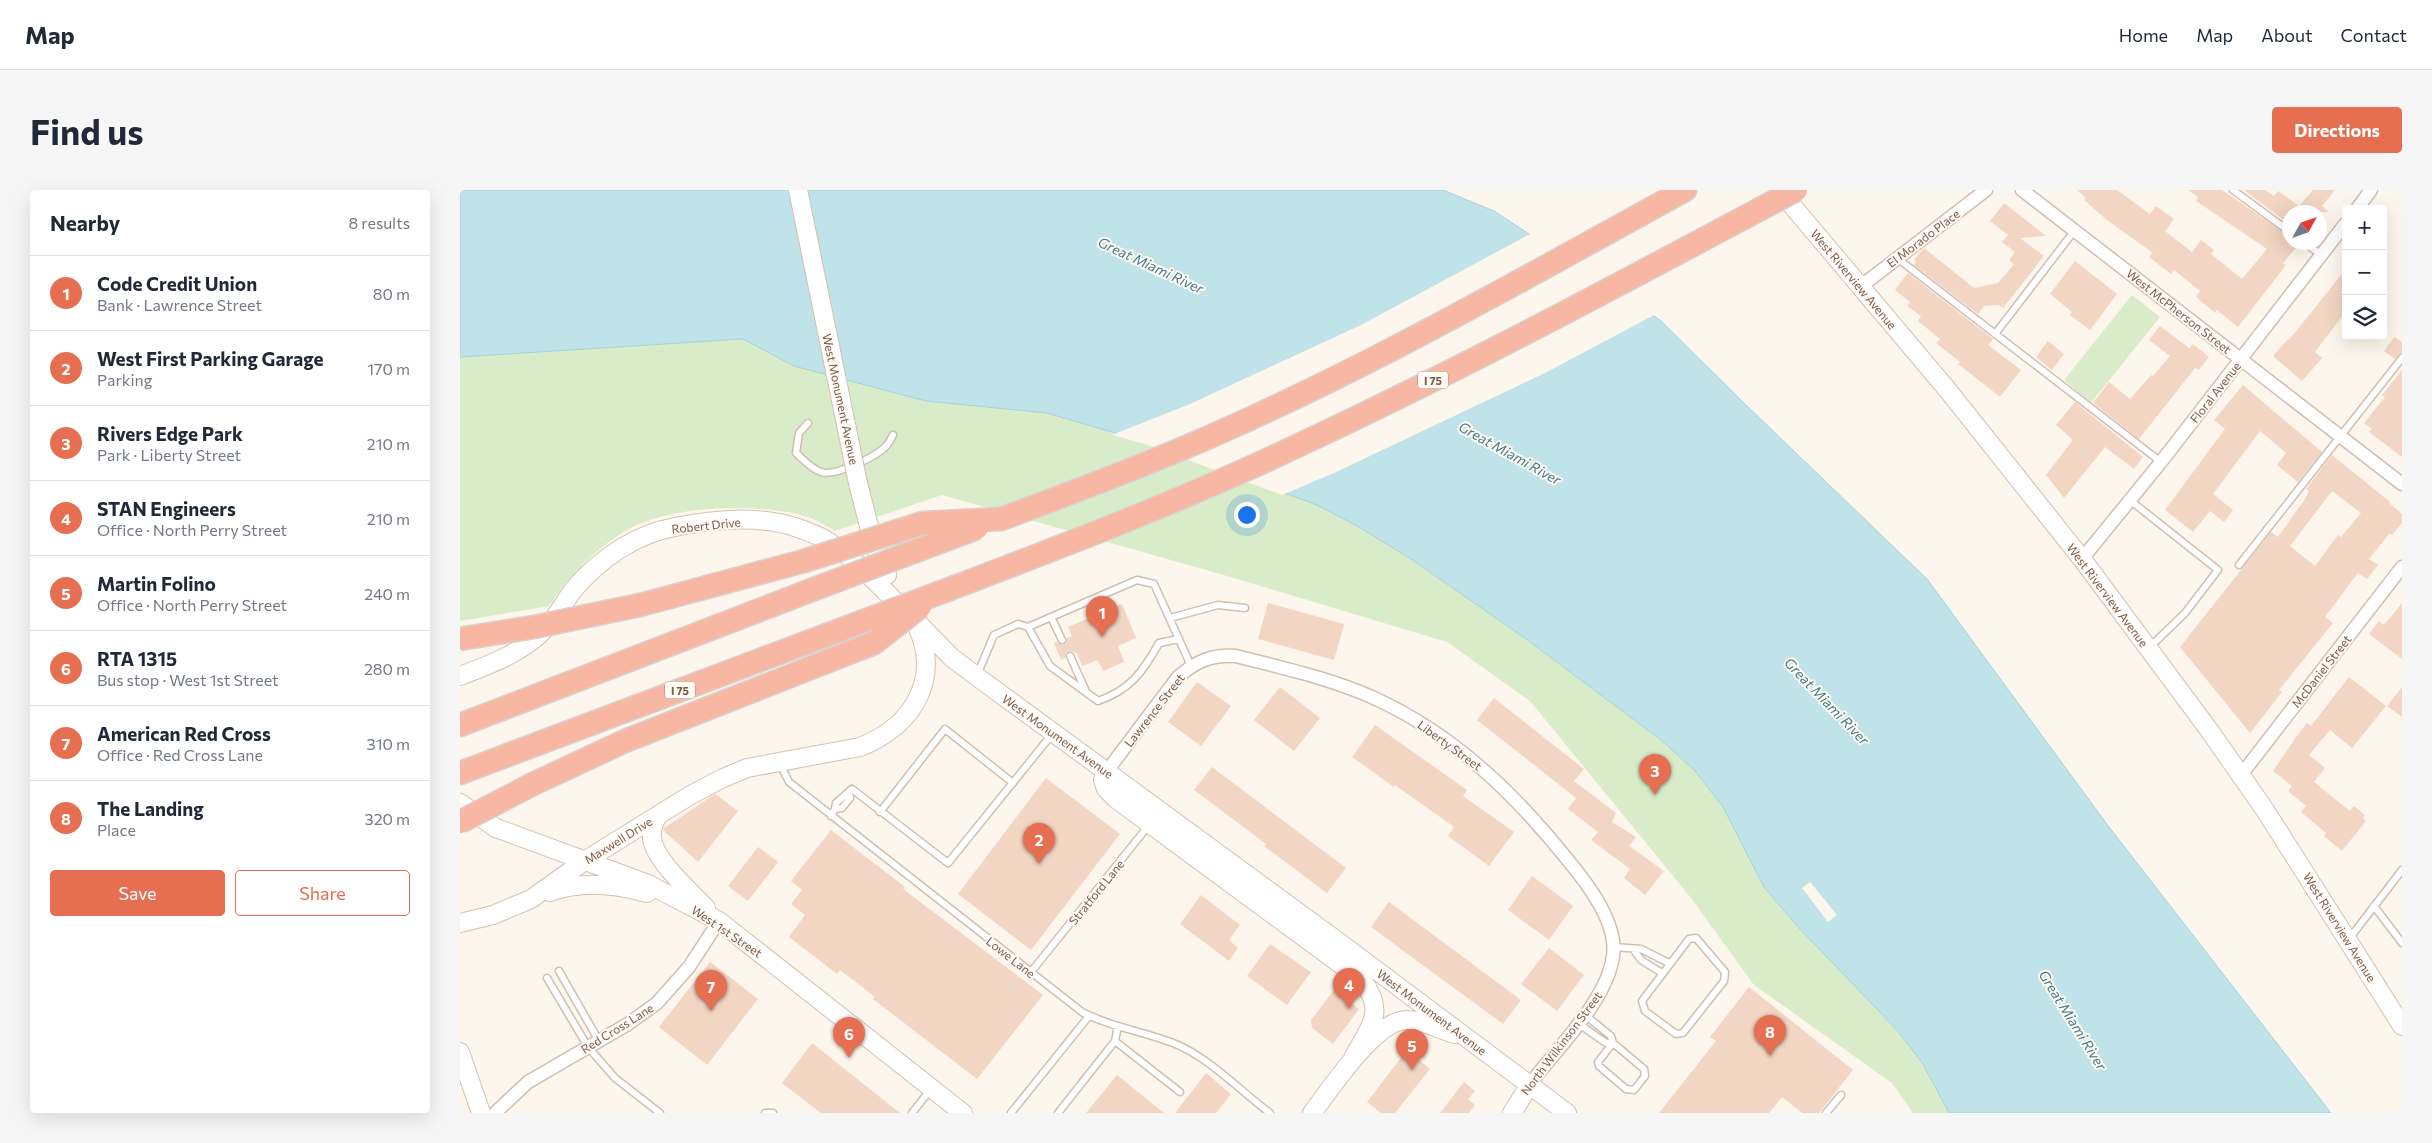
<!DOCTYPE html>
<meta charset="utf-8">
<style>
:root{--surface:#fff;--page:#f6f6f7;--text:#1f2937;--muted:#747a83;--line:#e0e1e3;--accent:#e76f51}
body{margin:0;font-family:Commissioner,sans-serif;background:var(--page);color:var(--text)}
.controls{position:absolute;right:15px;top:15px;display:grid;overflow:hidden;border-radius:5px;box-shadow:0 5px 20px #0002}
.controls button{width:45px;height:45px;display:grid;place-items:center;padding:0;border:0;border-bottom:1px solid var(--line);background:var(--surface);color:var(--text);font:25px sans-serif}
.compass{position:absolute;left:1822px;top:15px;width:45px;height:45px;border-radius:50%;background:var(--surface);box-shadow:0 5px 20px #0002;rotate:50deg}
.you{position:absolute;left:786px;top:324px;width:18px;height:18px;margin:-12px;border:4px solid #fff;border-radius:50%;background:#1a73e8;box-shadow:0 0 0 8px #1a73e833}
.badge{display:grid;place-items:center;width:32px;height:32px;border-radius:50%;background:var(--accent);color:#fff;font-size:16px;font-weight:700}
.pin{position:absolute;translate:-50% -41px;filter:drop-shadow(0 1px 2px #0008)}
.pin::after{content:'';position:absolute;top:26px;width:18px;height:15px;background:inherit;clip-path:polygon(0 0,100% 0,50% 100%)}
.list{margin:0;padding:0;list-style:none}
h2{display:flex;justify-content:space-between;align-items:center;height:65px;margin:0;padding:0 20px;font-size:21px}
h2 small{font-size:16px;font-weight:400;color:var(--muted)}
.list li{display:grid;grid-template-columns:32px 1fr auto;gap:15px;align-items:center;box-sizing:border-box;height:75px;padding:0 20px;border-top:1px solid var(--line)}
.list b{display:block;font-size:19px;white-space:nowrap}
.list p{margin:0;font-size:16px;white-space:nowrap;color:var(--muted)}
.list em{font-size:16px;font-style:normal;color:var(--muted)}
.actions{display:flex;gap:10px;padding:15px 20px}
.actions a{flex:1;padding:11px 0;border:1px solid var(--accent);border-radius:5px;text-align:center;font-size:18px;color:var(--accent)}
.actions .main{background:var(--accent);color:#fff}
.icon{flex:none;width:28px;height:28px;fill:none;stroke:currentColor;stroke-width:2;stroke-linecap:round;stroke-linejoin:round}
.map{position:relative;flex:none;width:1942px;height:923px;overflow:hidden;border-radius:5px}
header{display:flex;align-items:center;gap:30px;box-sizing:border-box;height:70px;padding:0 25px;background:var(--surface);border-bottom:1px solid var(--line)}
header strong{font-size:24px}
nav{display:flex;gap:28px;margin-inline-start:auto;font-size:18px}
.intro{display:flex;align-items:center;justify-content:space-between;box-sizing:border-box;height:120px;padding:0 30px}
h1{margin:0;font-size:35px}
.button{padding:12px 22px;border-radius:5px;background:var(--accent);color:#fff;font-size:18px;font-weight:700}
main{display:flex;gap:30px;padding:0 30px}
aside{flex:1;background:var(--surface);border-radius:5px;box-shadow:0 5px 20px #0002}
.map>svg:first-child{display:block}
</style>
<header>
<strong>Map</strong>
<nav><a>Home</a><a>Map</a><a>About</a><a>Contact</a></nav>
</header>
<div class="intro"><h1>Find us</h1><a class="button">Directions</a></div>
<main>
<aside>
<h2>Nearby<small>8 results</small></h2>
<ul class="list">
<li><span class="badge">1</span><div><b>Code Credit Union</b><p>Bank · Lawrence Street</p></div><em>80 m</em></li>
<li><span class="badge">2</span><div><b>West First Parking Garage</b><p>Parking</p></div><em>170 m</em></li>
<li><span class="badge">3</span><div><b>Rivers Edge Park</b><p>Park · Liberty Street</p></div><em>210 m</em></li>
<li><span class="badge">4</span><div><b>STAN Engineers</b><p>Office · North Perry Street</p></div><em>210 m</em></li>
<li><span class="badge">5</span><div><b>Martin Folino</b><p>Office · North Perry Street</p></div><em>240 m</em></li>
<li><span class="badge">6</span><div><b>RTA 1315</b><p>Bus stop · West 1st Street</p></div><em>280 m</em></li>
<li><span class="badge">7</span><div><b>American Red Cross</b><p>Office · Red Cross Lane</p></div><em>310 m</em></li>
<li><span class="badge">8</span><div><b>The Landing</b><p>Place</p></div><em>320 m</em></li>
</ul>
<div class="actions"><a class="main">Save</a><a>Share</a></div>
</aside>
<div class="map">
<svg width="1942" height="923" viewBox="0 0 1942 923">
<rect width="100%" height="100%" fill="#fdf6ec"/>
<path fill="#d8ecc9" d="M1672,105l28,22 -69,86 -27,-23z
M283,149l74,33 109,29 121,12 99,29 171,63 42,22 52,32 115,80 135,101 34,31 28,36 41,80 34,40 99,103 26,34 26,49h-36l-21,-30 -138,-98 -63,-87 -161,-197 -83,-59 -213,-64 -292,-83 -107,36c-8,-5 -18,-11 -27,-14 -49,-15 -139,-12 -183,14 -32,20 -55,44 -76,75l-89,15v-264z"/>
<path fill="#bfe3e8" stroke="#a5d3da" d="M0,0h983l51,21 166,109 86,85 181,174 182,248 222,286h-382l-26,-49 -26,-34 -99,-103 -34,-40 -41,-80 -28,-36 -34,-31 -135,-101 -115,-80 -52,-32 -42,-22 -171,-63 -99,-29 -121,-12 -132,-35 -51,-27 -283,18z"/>
<path fill="#fdf6ec" d="M1072,43l124,81 -111,59 -211,100 -52,22 -137,-51 -33,-9 78,-31 171,-79z
M1350,692l27,33 -9,7 -26,-34z"/>
<path fill="#f3d5c3" fill-rule="evenodd" d="M1617,0h40l33,24 6,-8 18,13 -9,12 27,21 9,-12 13,10 -3,4 31,25 25,-30 -71,-48 2,-4 -10,-7h34l68,47v6l6,5 -13,15 3,2 -48,62 -21,-17 -2,3 -19,-16 4,-6 -26,-21 -3,4 -22,-17 4,-4 -46,-33 -23,-20 2,-2z
M1784,0h21l9,6 4,-5 21,15 14,-16h22l-13,16 7,6h-39v13z
M1544,13l42,33 -26,2 24,18 -41,52 -4,-3 -15,1 -6,8 -64,-49 2,-3 -2,-2 10,-12 50,40 24,-5 16,-19 -5,-4 6,-8 -13,-10 6,-7 -18,-14z
M1615,71l42,33 -27,36 -20,-15 2,-3 -22,-18z
M1886,79v42l-31,41 7,6 -20,23 -29,-25 15,-17 1,1z
M1448,83l85,66 -5,6 33,25 -21,27 -42,-33 2,-2 -24,-19 4,-4 -22,-18 3,-5 -14,-10 3,-4 -15,-12z
M1700,136l29,22 4,-4 16,13 -10,13 -4,-2 -56,71 -46,-36 16,-21 21,17 21,-24 2,1 17,-20 -21,-16z
M1934,147l8,5v11l-7,6 -11,-8z
M1588,151l16,13 -12,16 -16,-13z
M1942,180v87l-33,-25 3,-3 -8,-6 21,-26 -3,-2z
M1783,195l79,67 -24,30 -21,-17 9,-12 -26,-22 -47,63 20,16 -9,12 -14,-11 -17,21 -28,-22 60,-81 -11,-9z
M1615,212l68,55 -9,12 -29,-22 -41,51 -18,-23 27,-35 -17,-15z
M1872,265l58,47 -1,1 13,11v9l-10,12 -2,-2 -21,26 9,6 -11,14 -9,-6 -33,44 8,6 -54,67 3,2 -32,41 -70,-86 91,-115 7,5 27,-38 4,-8 -3,-2zM1872,301l29,22 -20,24 -3,-2 -23,31 -25,-20z
M808,413l76,21 -10,36 -76,-21z
M1942,413v56l-33,-25 10,-13 5,4z
M662,414l14,34 -18,8 6,16 -21,9 -5,-11 -16,6 -5,-13 -6,-2 -5,2 -1,5 -4,2 -7,-17 3,-1 5,3 4,-2 1,-5 5,-2 -4,-9z
M1889,487l37,29 -34,42 -22,-18 -21,25 16,13 -11,14 32,26 4,3 4,-5 11,9 -2,3 3,3 -24,30 -18,-15 2,-3 -25,-21 5,-6 -18,-15 4,-5 -19,-15 26,-38 8,-10 4,3z
M737,492l34,24 -30,40 -33,-24z
M820,497l40,31 -26,33 -40,-31z
M1942,497v30l-15,-11z
M1034,508l90,71 -10,12 42,32 -4,9 24,15 -7,9 35,25 -19,24 -21,-17 6,-9 -39,-29 7,-8 -30,-23 8,-11 -99,-78z
M915,535l92,65 -4,6 51,36 -25,34 -41,-30 6,-9 -59,-42 -1,2 -42,-30z
M752,577l134,101 -19,25 -63,-47 2,-2 -72,-54z
M586,588l74,56 -89,116 -73,-56z
M255,604l23,17 -40,51 -35,-32 1,-2z
M371,640l74,57 -2,2 140,106 -66,84 -104,-80 2,-2 -35,-27 -3,4 -48,-37 16,-22 -14,-11 11,-14 -11,-9z
M298,657l20,15 -30,39 -20,-15z
M1072,686l41,30 -24,34 -41,-30z
M741,705l39,30 -11,15 9,8 -9,13 -49,-37z
M929,712l132,98 -18,24 -132,-97z
M810,754l41,28 -24,33 -40,-29z
M1089,758l35,27 -27,36 -36,-27z
M250,772l48,37 -51,66 -48,-38z
M1289,797l104,83 -34,43h-17l-20,-16 -13,16h-110l57,-72 -6,-4z
M874,800l25,19 -26,35 -21,-16 -1,-8z
M352,853l88,70h-79l-39,-30z
M947,860l23,19 -35,44h-14l-14,-11z
M746,883l25,21 -15,19h-41z
M657,885l47,38h-78z
M1004,892l11,9 -7,8 7,6 -6,8h-29z"/>
<g fill="none" stroke-linecap="round" stroke-linejoin="round">
<g stroke="#d1beb0" stroke-width="9">
<path id="lane" d="M1773,0l57,42
M1844,52l17,13
M1437,68l264,204
M1535,144l80,-104
M348,233l-9,10 -3,20c8,7 14,15 25,19 13,5 57,-16 66,-27 3,-3 4,-7 6,-10
M1671,311l87,69 -33,43 -36,35
M1779,375l163,-207
M591,427l11,23
M710,428l48,-13 27,3
M568,437l109,-47 17,4 37,82
M610,466l15,33
M517,485l17,-40 24,-11 10,3 22,39 48,35c32,-11 45,-29 61,-58l20,-4
M320,574l9,18 293,230c28,15 61,19 91,31 36,14 66,47 97,70
M375,619l7,-1 8,-10 -1,-5
M420,622l65,-83 68,54
M371,626l4,-7 1,-6 16,-14 96,74 105,-130
M1914,716l28,37
M1236,748l29,34 -1,9 -41,52 -7,1 -31,-23 -3,-10 47,-62z
M1889,749l53,-69
M1153,757l28,2 28,14
M1174,760l7,10 21,13
M99,781l40,70
M571,782l118,-147
M87,788l41,69 27,31 45,35
M1125,825l26,21 2,7 31,26 1,7 -11,14 -8,-1 -27,-23 -1,-4 15,-19
M1119,834l27,19h7
M655,851l3,-15
M305,923h8
M452,923l19,-24
M551,923l78,-97
M598,923l57,-72 65,51
M1366,923l15,-18"/>
</g>
<g stroke="#d1beb0" stroke-width="15">
<path id="street" d="M1562,0l380,294
M1897,19l14,-19
M1400,97l126,-97
M1622,369l79,-97 185,-239
M647,581l71,-94c18,-16 35,-23 58,-21 46,12 94,22 138,42 79,36 139,94 193,161 20,24 51,64 46,97 -6,45 -56,92 -83,128
M1781,585l161,-208
M35,923l33,-31 100,-58 29,-21 32,-36 30,-46"/>
</g>
<g stroke="#d6c0b0" stroke-width="20">
<path id="secondary" d="M1319,0l167,198 136,171 127,171 56,80 137,216
M398,293l14,55 15,37
M459,434l32,33 25,19 360,264 231,173
M0,486c29,-11 64,-24 85,-47 12,-12 19,-27 29,-40 26,-30 61,-55 101,-62 38,-8 86,-12 123,1 10,4 23,8 31,14 24,16 45,38 65,58 6,5 15,11 19,18 31,56 3,107 -53,129l-113,21 -26,11 -32,17 -103,64 -55,39 -38,16 -33,8
M647,581l-4,9 3,9 10,10 246,181c24,31 9,46 -8,76
M0,613l36,25 152,56 71,37 244,192
M198,625c-4,8 -7,14 -6,23 2,22 39,54 54,70
M90,702c32,-12 65,-8 97,1
M0,862l21,61
M852,923c18,-23 63,-93 95,-93 15,0 34,10 48,14
M1052,923l18,-29"/>
</g>
<g stroke="#dad1cd" stroke-width="25">
<path id="highway" d="M541,329c62,-23 124,-46 185,-72 172,-73 335,-167 499,-257
M479,403c121,-46 243,-92 360,-148 137,-64 270,-134 403,-205
M180,415l164,-44
M0,535l362,-139
M0,583l396,-149
M73,594l92,-43 249,-98"/>
</g>
<use href="#lane" stroke="#fff" stroke-width="6"/>
<use href="#street" stroke="#fff" stroke-width="12"/>
<use href="#secondary" stroke="#fff" stroke-width="18"/>
<use href="#highway" stroke="#f7b7a3" stroke-width="22"/>
<g stroke="#d6c0b0" stroke-width="20" stroke-linecap="butt">
<path id="secondary-bridge" d="M338,0l60,293"/>
</g>
<g stroke="#dad1cd" stroke-width="25" stroke-linecap="butt">
<path id="highway-bridge" d="M1242,50l94,-50
M344,371l119,-38 78,-4
M362,396l155,-58
M396,434l83,-31
M0,449l74,-12 106,-22
M414,453l46,-36
M0,632l73,-38"/>
</g>
<use href="#secondary-bridge" stroke="#fff" stroke-width="18"/>
<use href="#highway-bridge" stroke="#f7b7a3" stroke-width="22"/>
</g>
<g text-anchor="middle" dominant-baseline="central" stroke-width="4" stroke-linejoin="round" paint-order="stroke">
<g fill="#fffaf3" stroke="#a28b7f" stroke-width="1">
<rect x="958" y="181.5" width="30" height="17" rx="4"/>
<rect x="205" y="491.5" width="30" height="17" rx="4"/>
</g>
<g font-size="11" font-weight="bold" fill="#7a5c4d">
<text x="973" y="190">I 75</text>
<text x="220" y="500">I 75</text>
</g>
<g font-size="12" fill="#7a5c4d" stroke="#fffaf3">
<text transform="translate(1463 48) rotate(-37)">El Morado Place</text>
<text transform="translate(1394 89) rotate(50)">West Riverview Avenue</text>
<text transform="translate(1719 121) rotate(38)">West McPherson Street</text>
<text transform="translate(1755 202) rotate(-52)">Floral Avenue</text>
<text transform="translate(381 209) rotate(78)">West Monument Avenue</text>
<text transform="translate(246 335) rotate(-6)">Robert Drive</text>
<text transform="translate(1648 405) rotate(53)">West Riverview Avenue</text>
<text transform="translate(1861 481) rotate(-52)">McDaniel Street</text>
<text transform="translate(694 520) rotate(-52)">Lawrence Street</text>
<text transform="translate(598 546) rotate(36)">West Monument Avenue</text>
<text transform="translate(990 555) rotate(36)">Liberty Street</text>
<text transform="translate(158 650) rotate(-32)">Maxwell Drive</text>
<text transform="translate(636 702) rotate(-51)">Stratford Lane</text>
<text transform="translate(1880 737) rotate(58)">West Riverview Avenue</text>
<text transform="translate(267 741) rotate(34)">West 1st Street</text>
<text transform="translate(551 767) rotate(38)">Lowe Lane</text>
<text transform="translate(972 822) rotate(37)">West Monument Avenue</text>
<text transform="translate(157 838) rotate(-32)">Red Cross Lane</text>
<text transform="translate(1101 853) rotate(-53)">North Wilkinson Street</text>
</g>
<g font-size="14" font-style="italic" fill="#437c86" stroke="#fffaf3">
<text transform="translate(691 75) rotate(25)">Great Miami River</text>
<text transform="translate(1050 263) rotate(29)">Great Miami River</text>
<text transform="translate(1367 511) rotate(46)">Great Miami River</text>
<text transform="translate(1613 830) rotate(58)">Great Miami River</text>
</g>
</g>
</svg>
<div class="controls">
<button>+</button>
<button>−</button>
<button><svg class="icon" aria-label="layers" viewBox="0 0 24 24"><path d="M12 4l9 5-9 5-9-5zM3 14l9 5 9-5"/></svg></button>
</div>
<svg class="compass" viewBox="-18 -18 36 36"><path d="M0-13l5 13h-10z" fill="#e53935"/><path d="M0 13l5-13h-10z" fill="#747a83"/></svg>
<div class="you"></div>
<div class="pin badge" style="left:642px;top:447px">1</div>
<div class="pin badge" style="left:579px;top:674px">2</div>
<div class="pin badge" style="left:1195px;top:605px">3</div>
<div class="pin badge" style="left:889px;top:819px">4</div>
<div class="pin badge" style="left:952px;top:880px">5</div>
<div class="pin badge" style="left:389px;top:868px">6</div>
<div class="pin badge" style="left:251px;top:821px">7</div>
<div class="pin badge" style="left:1310px;top:866px">8</div>
</div>
</main>
